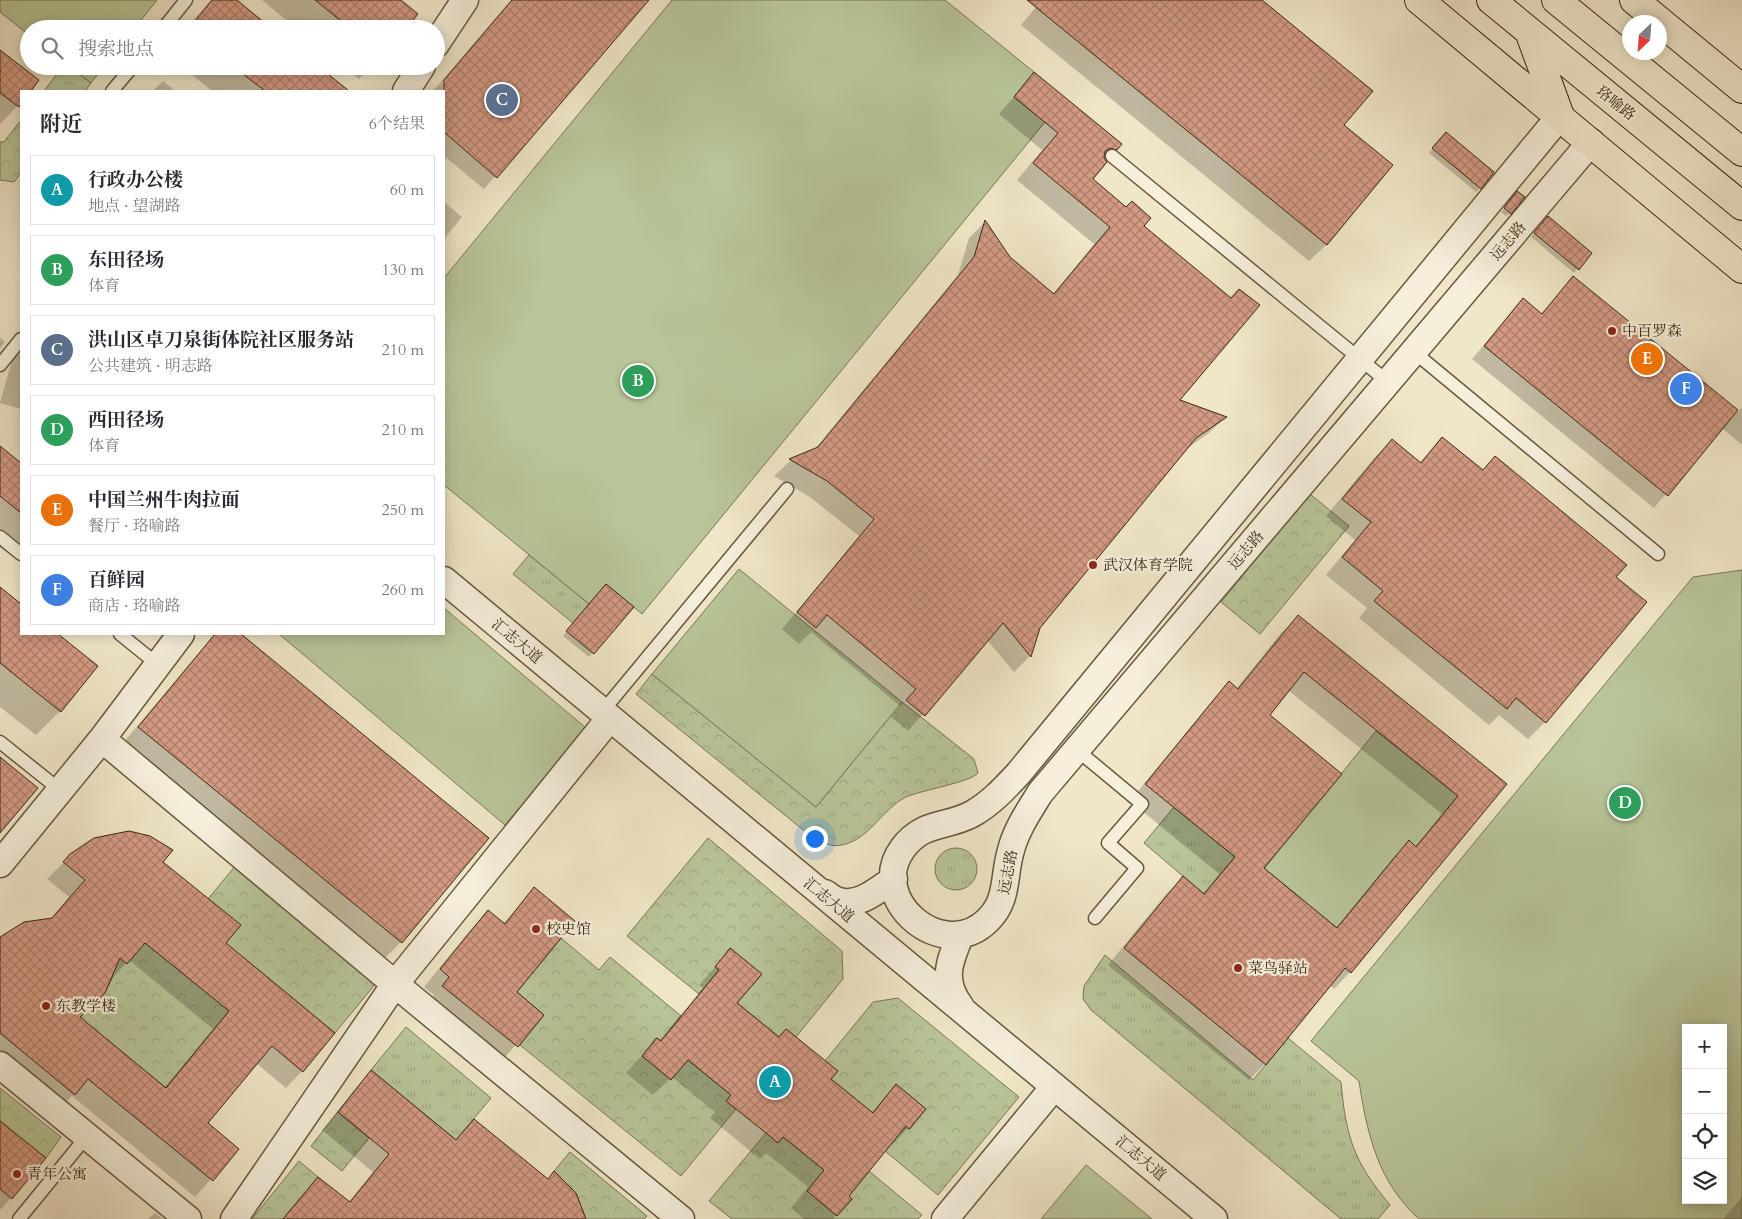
<!DOCTYPE html>
<html lang="zh">
<meta charset="utf-8">
<style>
:root{--surface:#fff;--page:#f2f2f3;--text:#2b2b33;--muted:#7c7c81;--line:#e1e1e2;--accent:#8f2418}
body{margin:0;font-family:Cardo,"Noto Serif SC",serif;background:var(--page);color:var(--text)}
.controls{position:absolute;right:15px;bottom:15px;display:grid;overflow:hidden;border-radius:0px;box-shadow:0 2px 12px #0003}
.controls button{width:45px;height:45px;display:grid;place-items:center;padding:0;border:0;border-bottom:1px solid var(--line);background:var(--surface);color:var(--text);font:25px sans-serif}
.compass{position:absolute;left:1622px;top:15px;width:45px;height:45px;border-radius:50%;background:var(--surface);box-shadow:0 2px 12px #0003;rotate:205deg}
.you{position:absolute;left:814px;top:838px;width:18px;height:18px;margin:-12px;border:4px solid #fff;border-radius:50%;background:#1a73e8;box-shadow:0 0 0 8px #1a73e833}
.badge{display:grid;place-items:center;width:32px;height:32px;border-radius:50%;background:var(--accent);color:#fff;font-size:16px;font-weight:700}
.pin{position:absolute;translate:-50% -50%;border:2px solid #fff;box-shadow:0 1px 5px #0006}
.list{margin:0;padding:0;list-style:none}
h2{display:flex;justify-content:space-between;align-items:center;height:65px;margin:0;padding:0 20px;font-size:21px}
h2 small{font-size:16px;font-weight:400;color:var(--muted)}
.list li{display:grid;grid-template-columns:32px 1fr auto;gap:15px;align-items:center;box-sizing:border-box;height:70px;margin:0 10px 10px;padding:0 10px;border:1px solid var(--line);border-radius:0px}
.list b{display:block;font-size:19px;white-space:nowrap}
.list p{margin:0;font-size:16px;white-space:nowrap;color:var(--muted)}
.list em{font-size:16px;font-style:normal;color:var(--muted)}
.icon{flex:none;width:28px;height:28px;fill:none;stroke:currentColor;stroke-width:2;stroke-linecap:round;stroke-linejoin:round}
.map{position:relative;flex:none;width:1742px;height:1219px;overflow:hidden}
.search{position:absolute;background:var(--surface);box-shadow:0 2px 12px #0003;left:20px;top:20px;width:425px;height:55px;display:flex;align-items:center;gap:12px;box-sizing:border-box;padding:0 18px;border-radius:28px;color:var(--muted);font-size:19px}
.panel{position:absolute;background:var(--surface);box-shadow:0 2px 12px #0003;left:20px;top:90px;width:425px;height:545px;border-radius:0px}
.map>svg:first-child{display:block}
</style>
<div class="map">
<svg width="1742" height="1219" viewBox="0 0 1742 1219">
<defs>
<pattern id="grass-tufts" width="24" height="20" patternUnits="userSpaceOnUse" patternTransform="scale(1.25)"><rect width="24" height="20" fill="#b8c598"/><path d="M3 7l-1-3M5 7V3M7 7l1-3M15 17l-1-3M17 17v-4M19 17l1-3" fill="none" stroke="#9fa982"/></pattern>
<pattern id="forest-crowns" width="20" height="18" patternUnits="userSpaceOnUse" patternTransform="scale(1.25)"><rect width="20" height="18" fill="#b8c598"/><path d="M2 6a3 3 0 1 1 6 0M12 15a3 3 0 1 1 6 0" fill="none" stroke="#9fa982"/></pattern>
<pattern id="building-cross-hatch" width="8" height="8" patternUnits="userSpaceOnUse" patternTransform="scale(1.25)"><rect width="8" height="8" fill="#d49a83"/><path d="M0 0l8 8M0 8l8-8" fill="none" stroke="#ad7e6a"/></pattern>
</defs>
<rect width="100%" height="100%" fill="#f0e6c9"/>
<filter id="stains"><feTurbulence type="fractalNoise" baseFrequency=".004" numOctaves="4"/><feColorMatrix values="0 0 0 0 .2 0 0 0 0 .09 0 0 0 0 .02 0 0 0 .5 -.17"/></filter>
<radialGradient id="worn" r=".72"><stop offset=".6" stop-color="#630" stop-opacity="0"/><stop offset="1" stop-color="#630" stop-opacity=".3"/></radialGradient>
<path fill="url(#grass-tufts)" stroke="#7a7654" d="M529,555l60,49 -16,19 -60,-49z
M1174,807l61,50 -31,37 -60,-51z
M935 869a21 21 0 1 1 42 0a21 21 0 1 1-42 0Z
M1105,955l148,125 35,-42 53,44c5,56 13,80 49,123l-12,14h-37l-250,-209 -8,-11 1,-13z
M406,1027l85,71 -35,42 -85,-70z"/>
<path fill="url(#forest-crowns)" stroke="#7a7654" d="M63,66h6l22,17 -6,8h-41z
M21,120v53l-7,9 -14,-2v-38h4z
M1310,494l39,32 -89,108 -39,-32z
M652,674l164,133 86,-105 72,57 4,14c-7,9 -56,17 -72,24 -24,12 -37,43 -64,48 -13,3 -24,-5 -35,-12l-171,-139z
M708,838l134,113 1,28 -47,58 -10,-8 -7,8 -42,-34 25,-29 -47,-7 4,3 -20,24 -72,-58z
M236,865l141,117 -42,51 -92,-76 -32,39 18,15 -63,77 -89,-73c22,-13 37,-28 38,-54l30,-18 49,39 46,-56 -32,-27z
M561,938l38,32 11,-13 71,59 -20,25 -5,-3 -14,18 29,23 17,-19 43,35 -5,6 10,8 -55,67 -161,-131 24,-30 -27,-23z
M898,998l121,99 -81,98 -53,-44 21,-25 4,3 16,-20 -30,-25 -23,29 -42,-34 7,-8 -13,-10 48,-59z
M0,1088l61,49 -15,21 -46,-37z
M338,1112l31,26 -27,33 -31,-25z
M766,1133l12,10 5,-6 41,33 -17,21 30,25 15,-17 -3,-3 20,-25 53,44 -4,4h-186l-23,-18z
M570,1152l77,64 -3,3h-59l-9,-26 -22,-22z
M299,1161l19,16 -30,36 8,6h-44z"/>
<path fill="#b8c598" stroke="#7a7654" fill-rule="evenodd" d="M0,0h157l-23,29h-105v6l-29,-23z
M672,0h273l89,72 -20,25 31,25 -403,492 -36,-30 -17,20 -145,-119v-207z
M69,66h35l-13,17z
M739,569l163,133 -86,105 -164,-133z
M1742,570v649h-323c-41,-37 -52,-85 -60,-138l-48,-40 382,-464zM1686,1028h37v172h-37z
M444,608l142,120 -81,97 -226,-191h165z
M1376,731l82,65 -42,51 -7,-6 -72,87 -67,-55 -12,3z
M1086,1165l66,54h-111z"/>
<path fill="#0003" fill-rule="evenodd" d="M211,0h24l35,29h-85z
M262,0h137l5,29h-107z
M511,0h136l-163,189 -40,-33v-65h-11z
M1042,0h218l82,126 49,39 -65,80 -17,16 -288,-236z
M0,51l38,29 -9,11h-8v11l-21,22z
M181,66h135l31,25h-135z
M343,66h28l-12,13z
M1034,74l82,75 -25,31 52,46 35,175 47,16 -16,16 -24,17 -146,177 -9,29 -16,16 -27,-32 -79,91 -17,-14 9,-11 -89,-74 -12,12 -17,-15 77,-93 -49,-39 -36,-21 16,-15 24,-11 144,-175 11,-37 16,-16 24,36 44,36 41,-50 -77,-64 25,-30 -43,-36z
M163,81l12,10h-22z
M1442,138l38,50 -4,4 -47,-39z
M1514,197l-4,16 -4,3 -5,-4z
M444,202l18,15 -18,22z
M1544,222l46,31 -16,20 -43,-36z
M1573,278l165,134 4,-5v38l-20,-17 -68,80 -182,-149 51,-60 18,15z
M0,338l5,4 -5,6z
M21,351v58l-21,-6 12,-43z
M1443,438l39,33 13,-13 120,119 -70,145 -17,17 -29,-24 -10,10 -130,-107 8,-10 -41,-33 29,-35 -29,-24 49,-59 17,-17 27,23z
M0,448l21,17v89l-21,-18z
M0,589l21,17v28h35l40,32 -36,45 -24,24 -36,-28z
M603,589l29,18 -43,50 -26,-21z
M1298,617l207,167 -155,188 -16,17 -4,-4 -65,79 -16,16 -141,-115 58,-71 17,-16 20,16 16,-20 -89,-73 83,-101 16,-17 7,6 45,-56zM1288,690l154,124 -27,33 -6,-5 -17,17 -56,69 -74,-60 6,-153z
M215,634h24l249,204 -87,104 -17,17 -262,-215z
M129,832l32,30 63,81 78,128 -16,17 -30,-25 -50,60 32,26 -43,48 -123,-101 -15,15 -57,-47v-125l50,-19 19,-23 -22,-18 24,-24 15,-11 20,-9zM129,960l84,69 -49,59 -86,-71z
M534,889l-19,104 27,22 -42,48 -74,-59 8,-9 -10,-8 47,-58 17,-17 15,12z
M730,950l6,54 135,109 25,-27 12,42 -16,17 -2,-2 -43,53 -14,23h-29l-13,-11 17,-21 -42,-34 -6,6 -50,-41 5,-6 -43,-35 -19,18 -27,-22 31,-34 2,2 44,-53 -4,-3z
M371,1072l84,69 19,-20 73,59 36,39h-301l36,-41 30,25 25,-31 -51,-42 33,-41z
M0,1122l11,76 -11,12z
M1742,1197v22h-19z
M155,1213l8,6h-15z"/>
<path fill="url(#building-cross-hatch)" stroke="#3c280f" fill-rule="evenodd" d="M212,0h25l35,29h-65l-11,-9z
M315,0h86l17,14 -12,15h-55z
M512,0h137l-152,178 -53,-46v-52z
M1027,0h235l111,91 -29,34 49,40 -66,80z
M0,50l39,30 -8,11h-10v13l-2,3 -19,-14z
M250,66h68l31,25h-84l-22,-17z
M1034,72l88,72 -5,6 -7,-2 -5,3 -1,7 3,4 -14,17 33,28 6,-6 19,17 -7,8 87,72 8,-9 21,16 -80,95 47,17 -31,21 -81,99 -75,91 -9,29 -28,-34 -78,93 -19,-16 10,-11 -89,-74 -11,13 -19,-16 77,-93 -47,-38 -38,-22 29,-12 156,-190 11,-37 25,37 44,37 56,-67 -77,-64 25,-30 -44,-36z
M1446,132l48,40 -13,17 -49,-41z
M1517,191l8,6 -14,17 -7,-6z
M1548,216l44,37 -13,17 -45,-37z
M1573,276l165,134 -70,86 -184,-150 39,-48 19,16z
M1442,437l41,33 12,-14 132,109 -11,12 31,25 -101,121 -30,-25 -9,11 -133,-108 9,-10 -41,-34 29,-35 -29,-23 50,-60 29,24z
M0,446l21,17v50l-21,-17z
M606,584l28,23 -40,47 -28,-23z
M0,587l21,17v30h37l40,32 -37,46 -61,-49z
M1298,615l209,169 -156,189 -6,-5 -79,97 -142,-117 59,-72 21,18 31,-37 -90,-73 84,-103 9,8zM1304,672l154,124 -42,51 -7,-7 -72,88 -73,-60 78,-94 -72,-59z
M215,634h26l248,204 -87,105 -264,-216z
M0,757l38,31 -38,45z
M129,831l21,5 23,14 -10,12 78,63 -15,18 109,90 -32,39 -31,-26 -64,77 31,26 -26,32 -125,-102 -13,16 -75,-62v-96l24,-15 28,-4 33,-38 -22,-18 7,-8 24,-16zM145,943l84,68 -63,77 -86,-71 25,-24 15,-35 7,6z
M534,887l41,34 -58,71 27,23 -26,32 -76,-61 7,-9 -9,-8 48,-59 17,14z
M730,948l32,26 -25,29 42,34 7,-8 10,8 42,34 -7,8 42,34 23,-29 30,25 -17,20 -3,-3 -57,70 3,3 -15,17 -30,-25 17,-21 -41,-33 -5,6 -12,-10 -40,-32 5,-6 -43,-35 -17,20 -29,-24 15,-18 4,3 58,-71 -4,-3z
M371,1070l85,70 18,-21 74,60 6,-8 22,22 10,26h-303l35,-42 32,25 39,-48 -51,-42z
M0,1121l46,37 -34,41 -12,-10z"/>
<g fill="none" stroke-linecap="round" stroke-linejoin="round">
<g stroke="#69583e" stroke-width="15">
<path id="service" d="M163,29l23,-29
M112,91l21,-25
M1112,156l276,226
M1414,352l244,202
M0,365l21,-26
M0,537l21,17
M120,634l37,30
M602,712l185,-223
M0,742l60,48
M1077,750l65,54 -34,39 29,25 -42,50
M19,1219l68,-83"/>
</g>
<g stroke="#69583e" stroke-width="29">
<path id="minor" d="M436,44l29,-44
M406,91l16,-25
M1560,116l-542,658c-14,15 -28,30 -46,40 -26,14 -49,7 -69,34 -38,51 40,117 85,72 21,-21 15,-44 23,-70 5,-20 18,-39 29,-57l551,-651
M444,580l770,639
M102,739l293,245 286,235
M0,864l102,-125 79,-105
M825,893c4,3 9,7 14,8 20,6 40,-12 55,-22
M961,1007c-20,-26 -12,-45 0,-73
M0,1065l188,154
M234,1219l161,-235 215,-266
M945,1219l109,-132"/>
</g>
<g stroke="#3c280f" stroke-width="30">
<path id="primary" d="M1419,0l323,269
M1634,0l108,89"/>
</g>
<g stroke="#3c280f" stroke-width="30">
<path id="trunk" d="M1491,0l251,206
M1556,0l186,152
M1530,34l30,82"/>
</g>
<use href="#service" stroke="#f5efdc" stroke-width="12"/>
<use href="#minor" stroke="#f5efdc" stroke-width="26"/>
<use href="#primary" stroke="#f0e6c9" stroke-width="28"/>
<use href="#trunk" stroke="#f0e6c9" stroke-width="28"/>
</g>
<g fill="#8f2418" stroke="#f5efdc" stroke-width="2">
<circle cx="1612" cy="331" r="5"/>
<circle cx="1093" cy="565" r="5"/>
<circle cx="536" cy="929" r="5"/>
<circle cx="1238" cy="968" r="5"/>
<circle cx="46" cy="1006" r="5"/>
<circle cx="17" cy="1174" r="5"/>
</g>
<g text-anchor="middle" dominant-baseline="central" stroke-width="4.5" stroke-linejoin="round" paint-order="stroke">
<g font-size="15" fill="#3c280f" stroke="#f5efdc">
<text transform="translate(1616 103) rotate(39)">珞喻路</text>
<text transform="translate(1508 241) rotate(-50)">远志路</text>
<text transform="translate(1246 550) rotate(-50)">远志路</text>
<text transform="translate(517 641) rotate(40)">汇志大道</text>
<text transform="translate(1008 872) rotate(-79)">远志路</text>
<text transform="translate(829 900) rotate(40)">汇志大道</text>
<text transform="translate(1141 1158) rotate(40)">汇志大道</text>
</g>
<g font-size="15" fill="#3c280f" stroke="#f5efdc" text-anchor="start">
<text x="1622" y="331">中百罗森</text>
<text x="1103" y="565">武汉体育学院</text>
<text x="546" y="929">校史馆</text>
<text x="1248" y="968">菜鸟驿站</text>
<text x="56" y="1006">东教学楼</text>
<text x="27" y="1174">青年公寓</text>
</g>
</g>
<rect width="100%" height="100%" filter="url(#stains)"/>
<rect width="100%" height="100%" fill="url(#worn)"/>
</svg>
<div class="controls">
<button>+</button>
<button>−</button>
<button><svg class="icon" aria-label="locate" viewBox="0 0 24 24"><circle cx="12" cy="12" r="6"/><path d="M12 2v4M12 18v4M2 12h4M18 12h4"/></svg></button>
<button><svg class="icon" aria-label="layers" viewBox="0 0 24 24"><path d="M12 4l9 5-9 5-9-5zM3 14l9 5 9-5"/></svg></button>
</div>
<svg class="compass" viewBox="-18 -18 36 36"><path d="M0-13l5 13h-10z" fill="#e53935"/><path d="M0 13l5-13h-10z" fill="#7c7c81"/></svg>
<div class="you"></div>
<div class="pin badge" style="left:775px;top:1082px;background:#0f9aa8">A</div>
<div class="pin badge" style="left:638px;top:381px;background:#2e9e5b">B</div>
<div class="pin badge" style="left:502px;top:100px;background:#5c6f8a">C</div>
<div class="pin badge" style="left:1625px;top:803px;background:#2e9e5b">D</div>
<div class="pin badge" style="left:1647px;top:359px;background:#e8710a">E</div>
<div class="pin badge" style="left:1686px;top:389px;background:#3f7fe0">F</div>
<div class="search"><svg class="icon" aria-label="search" viewBox="0 0 24 24"><circle cx="10" cy="10" r="6"/><path d="M15 15l6 6"/></svg>搜索地点</div>
<section class="panel">
<h2>附近<small>6个结果</small></h2>
<ul class="list">
<li><span class="badge" style="background:#0f9aa8">A</span><div><b>行政办公楼</b><p>地点 · 望湖路</p></div><em>60 m</em></li>
<li><span class="badge" style="background:#2e9e5b">B</span><div><b>东田径场</b><p>体育</p></div><em>130 m</em></li>
<li><span class="badge" style="background:#5c6f8a">C</span><div><b>洪山区卓刀泉街体院社区服务站</b><p>公共建筑 · 明志路</p></div><em>210 m</em></li>
<li><span class="badge" style="background:#2e9e5b">D</span><div><b>西田径场</b><p>体育</p></div><em>210 m</em></li>
<li><span class="badge" style="background:#e8710a">E</span><div><b>中国兰州牛肉拉面</b><p>餐厅 · 珞喻路</p></div><em>250 m</em></li>
<li><span class="badge" style="background:#3f7fe0">F</span><div><b>百鲜园</b><p>商店 · 珞喻路</p></div><em>260 m</em></li>
</ul>
</section>
</div>
